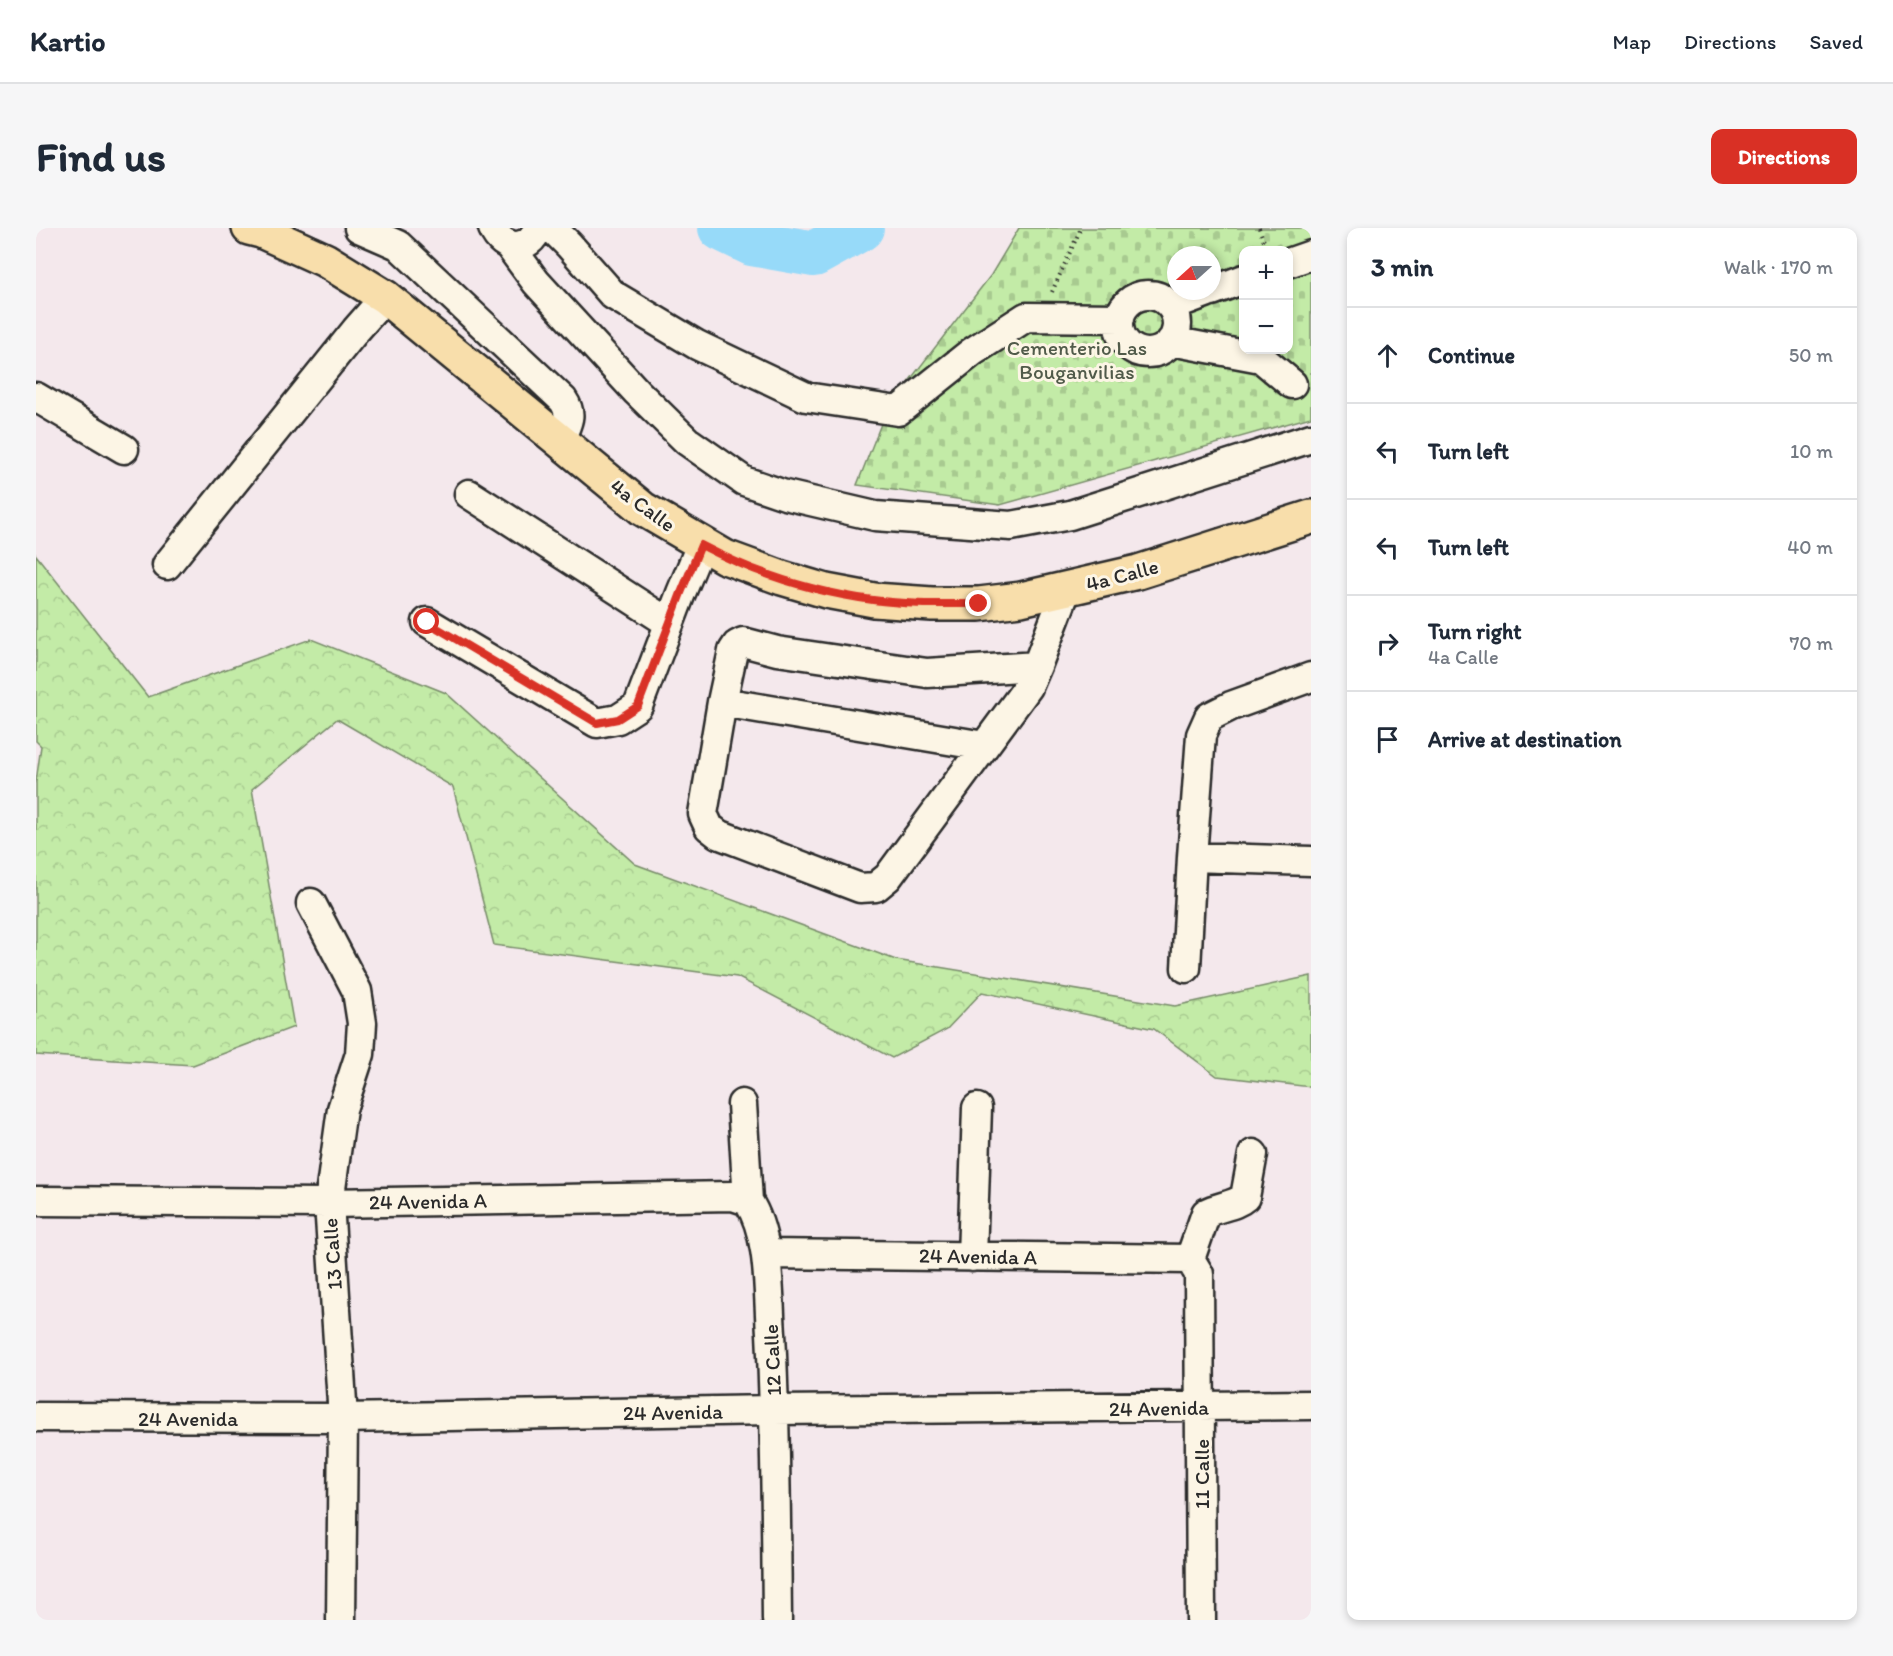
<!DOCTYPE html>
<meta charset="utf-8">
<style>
:root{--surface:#fff;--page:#f6f6f7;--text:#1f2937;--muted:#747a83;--line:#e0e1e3;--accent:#d93025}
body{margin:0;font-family:Itim,sans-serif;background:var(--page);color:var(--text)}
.controls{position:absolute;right:18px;top:18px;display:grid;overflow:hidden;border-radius:12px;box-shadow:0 3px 9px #0003}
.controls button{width:54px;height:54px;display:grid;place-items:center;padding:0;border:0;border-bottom:2px solid var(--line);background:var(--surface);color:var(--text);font:30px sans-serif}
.compass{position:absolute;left:1131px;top:18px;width:54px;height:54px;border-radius:50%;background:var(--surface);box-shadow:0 3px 9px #0003;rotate:249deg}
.stop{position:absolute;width:18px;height:18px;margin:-14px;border:4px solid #d93025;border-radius:50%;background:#fff}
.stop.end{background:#d93025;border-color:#fff;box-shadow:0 2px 6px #0008}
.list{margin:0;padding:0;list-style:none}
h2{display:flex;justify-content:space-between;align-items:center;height:78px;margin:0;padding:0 24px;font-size:26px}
h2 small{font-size:20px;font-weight:400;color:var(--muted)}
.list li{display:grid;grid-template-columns:39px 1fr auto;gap:18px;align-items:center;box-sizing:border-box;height:96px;padding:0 24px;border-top:2px solid var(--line)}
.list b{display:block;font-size:22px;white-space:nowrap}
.list p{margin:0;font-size:20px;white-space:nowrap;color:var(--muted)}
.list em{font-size:20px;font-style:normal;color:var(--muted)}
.icon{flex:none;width:33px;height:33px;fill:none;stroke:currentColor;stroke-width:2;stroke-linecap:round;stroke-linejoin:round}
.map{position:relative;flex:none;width:1275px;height:1392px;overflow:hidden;border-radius:12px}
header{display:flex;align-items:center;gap:36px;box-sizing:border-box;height:84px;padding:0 30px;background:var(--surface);border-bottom:2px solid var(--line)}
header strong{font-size:28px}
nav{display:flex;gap:33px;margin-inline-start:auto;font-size:21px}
.intro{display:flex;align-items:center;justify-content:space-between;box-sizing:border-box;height:144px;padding:0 36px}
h1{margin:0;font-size:42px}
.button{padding:15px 27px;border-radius:12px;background:var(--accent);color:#fff;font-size:21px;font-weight:700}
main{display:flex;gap:36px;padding:0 36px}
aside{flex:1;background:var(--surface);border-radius:12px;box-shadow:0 3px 9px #0003}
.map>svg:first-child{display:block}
</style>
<header>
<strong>Kartio</strong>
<nav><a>Map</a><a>Directions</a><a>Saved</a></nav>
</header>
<div class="intro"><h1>Find us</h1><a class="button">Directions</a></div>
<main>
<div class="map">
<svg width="1275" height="1392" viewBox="0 0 1275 1392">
<defs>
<pattern id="forest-crowns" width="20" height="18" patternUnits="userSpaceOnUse" patternTransform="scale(1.5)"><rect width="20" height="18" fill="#c3eba7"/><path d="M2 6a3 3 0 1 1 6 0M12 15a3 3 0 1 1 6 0" fill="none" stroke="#a8ca90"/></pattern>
<pattern id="cemetery-stones" width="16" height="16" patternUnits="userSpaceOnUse" patternTransform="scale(1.5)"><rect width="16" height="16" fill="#c3eba7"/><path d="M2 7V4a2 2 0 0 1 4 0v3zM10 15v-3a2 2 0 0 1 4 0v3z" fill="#a8ca90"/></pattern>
</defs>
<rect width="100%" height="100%" fill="#f4e8ec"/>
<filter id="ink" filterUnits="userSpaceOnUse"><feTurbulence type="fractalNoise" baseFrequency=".0167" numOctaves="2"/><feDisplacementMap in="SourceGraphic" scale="12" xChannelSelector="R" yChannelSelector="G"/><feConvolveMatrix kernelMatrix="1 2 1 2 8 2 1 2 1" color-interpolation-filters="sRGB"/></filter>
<g filter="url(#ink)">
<path fill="url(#forest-crowns)" stroke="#778b69" stroke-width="1.5" d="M0,327l112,142 163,-58 135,54 189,171 261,96 279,46 136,-30v111l-94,-11 -63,-47 -172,-37 -35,37 -55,29 -155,-81 -243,-32 -41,-158 -116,-68 -85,70 42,238 -101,38 -157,-10v-273l5,-36 -5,-5z"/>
<path fill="url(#cemetery-stones)" stroke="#778b69" stroke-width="1.5" fill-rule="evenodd" d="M983,0h292v189l-311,88 -143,-20 29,-74 105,-136zM1208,22h44v100h-44zM1140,27h36v36h-36z"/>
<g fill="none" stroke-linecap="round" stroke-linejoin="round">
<path stroke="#97daf9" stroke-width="46" d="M685,0l31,15 62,11 47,-26"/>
<g stroke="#2b2b2b" stroke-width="33">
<path id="minor" d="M323,0l39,17 165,155c11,16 3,24 -3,40
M457,0c10,24 36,24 45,0
M516,0l17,17 44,50 84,50 109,52 92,14 74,-59 54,-35 94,1
M472,16l28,38 101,110 50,49 57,40 41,14 90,21 136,10 59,-11 241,-77
M1252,35l23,-8
M1176,63l32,-12
M1083 96a29 29 0 1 1 58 0a29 29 0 1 1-58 0Z
M1135,78l40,-15
M1135,113l90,17 31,26
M0,169l88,52
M433,266l200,129
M131,337l189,-235 29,-33
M391,394l170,101 21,-4 20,-13 43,-113 20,-48
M1001,438l-110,7 -150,-22 -34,-9 -6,3 -4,6 -11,51 -19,112 6,13 9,7 142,54 16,-1 12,-10 140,-190 9,-21 29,-76
M686,474l262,44
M1156,629l119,4
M275,675l46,88 5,32 -2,31 -18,55 -13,94 14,215 -2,202
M1150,740l6,-111 9,-122 8,-18 22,-11 80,-29
M706,876l6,97c23,35 20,91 23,132 5,96 5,191 6,287
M0,973l293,2 404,-7 15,5
M730,1026l424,5
M936,1029l5,-149
M1154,1031l9,15 2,346
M1154,1031l16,-46c13,-7 29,-7 39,-16l8,-43
M0,1189l307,1 432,-8 536,-5"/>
</g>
<g stroke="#2b2b2b" stroke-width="38">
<path id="major" d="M213,0l12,3 64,29 60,37 258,212 82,48 57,21 44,13 48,9 58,4h47l42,-5 117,-27 173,-55"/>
</g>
<path stroke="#2b2b2b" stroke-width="4" stroke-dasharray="1.5 4.5" stroke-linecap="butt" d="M1223,0l7,19
M1016,64l29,-64"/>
<use href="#minor" stroke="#fcf5e5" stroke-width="28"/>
<use href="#major" stroke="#f8deab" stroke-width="33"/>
</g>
</g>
<g fill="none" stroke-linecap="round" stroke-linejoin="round" filter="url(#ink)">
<path stroke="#d93025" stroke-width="8" d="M391,394l170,101 21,-4 20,-13 43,-113 20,-48c53,28 113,47 172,55 35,5 71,4 106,4"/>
</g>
<g text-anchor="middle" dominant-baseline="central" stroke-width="6" stroke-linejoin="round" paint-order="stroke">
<g font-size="21" fill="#515b4a" stroke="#fcf5e5">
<text x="1041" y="119">Cementerio Las<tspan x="1041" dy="24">Bouganvilias</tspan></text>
</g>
<g font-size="21" fill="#2b2b2b" stroke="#fcf5e5">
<text transform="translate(607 277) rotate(36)">4a Calle</text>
<text transform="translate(1086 347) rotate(-15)">4a Calle</text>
<text transform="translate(392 973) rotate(-1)">24 Avenida A</text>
<text transform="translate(296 1026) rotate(-94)">13 Calle</text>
<text transform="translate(942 1028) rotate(1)">24 Avenida A</text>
<text transform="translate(736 1132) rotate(-93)">12 Calle</text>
<text transform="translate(1123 1180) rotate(-1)">24 Avenida</text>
<text transform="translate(637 1184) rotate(-1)">24 Avenida</text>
<text x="152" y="1190">24 Avenida</text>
<text transform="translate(1165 1246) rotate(-90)">11 Calle</text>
</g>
</g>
</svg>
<div class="controls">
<button>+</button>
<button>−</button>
</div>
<svg class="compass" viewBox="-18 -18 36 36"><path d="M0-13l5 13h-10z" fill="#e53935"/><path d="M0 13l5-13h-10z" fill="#747a83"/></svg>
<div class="stop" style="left:391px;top:394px"></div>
<div class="stop end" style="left:943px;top:376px"></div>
</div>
<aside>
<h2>3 min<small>Walk · 170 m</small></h2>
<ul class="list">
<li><svg class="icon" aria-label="ahead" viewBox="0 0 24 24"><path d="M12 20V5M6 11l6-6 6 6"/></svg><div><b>Continue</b></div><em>50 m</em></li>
<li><svg class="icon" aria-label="left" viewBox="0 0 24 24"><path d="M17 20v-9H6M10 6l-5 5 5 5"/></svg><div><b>Turn left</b></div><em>10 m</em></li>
<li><svg class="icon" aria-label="left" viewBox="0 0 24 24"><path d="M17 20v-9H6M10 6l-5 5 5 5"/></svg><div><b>Turn left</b></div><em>40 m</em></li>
<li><svg class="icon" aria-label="right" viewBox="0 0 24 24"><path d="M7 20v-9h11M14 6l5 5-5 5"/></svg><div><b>Turn right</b><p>4a Calle</p></div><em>70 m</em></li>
<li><svg class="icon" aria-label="arrive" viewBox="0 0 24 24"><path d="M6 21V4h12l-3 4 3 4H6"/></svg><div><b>Arrive at destination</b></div></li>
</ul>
</aside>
</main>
